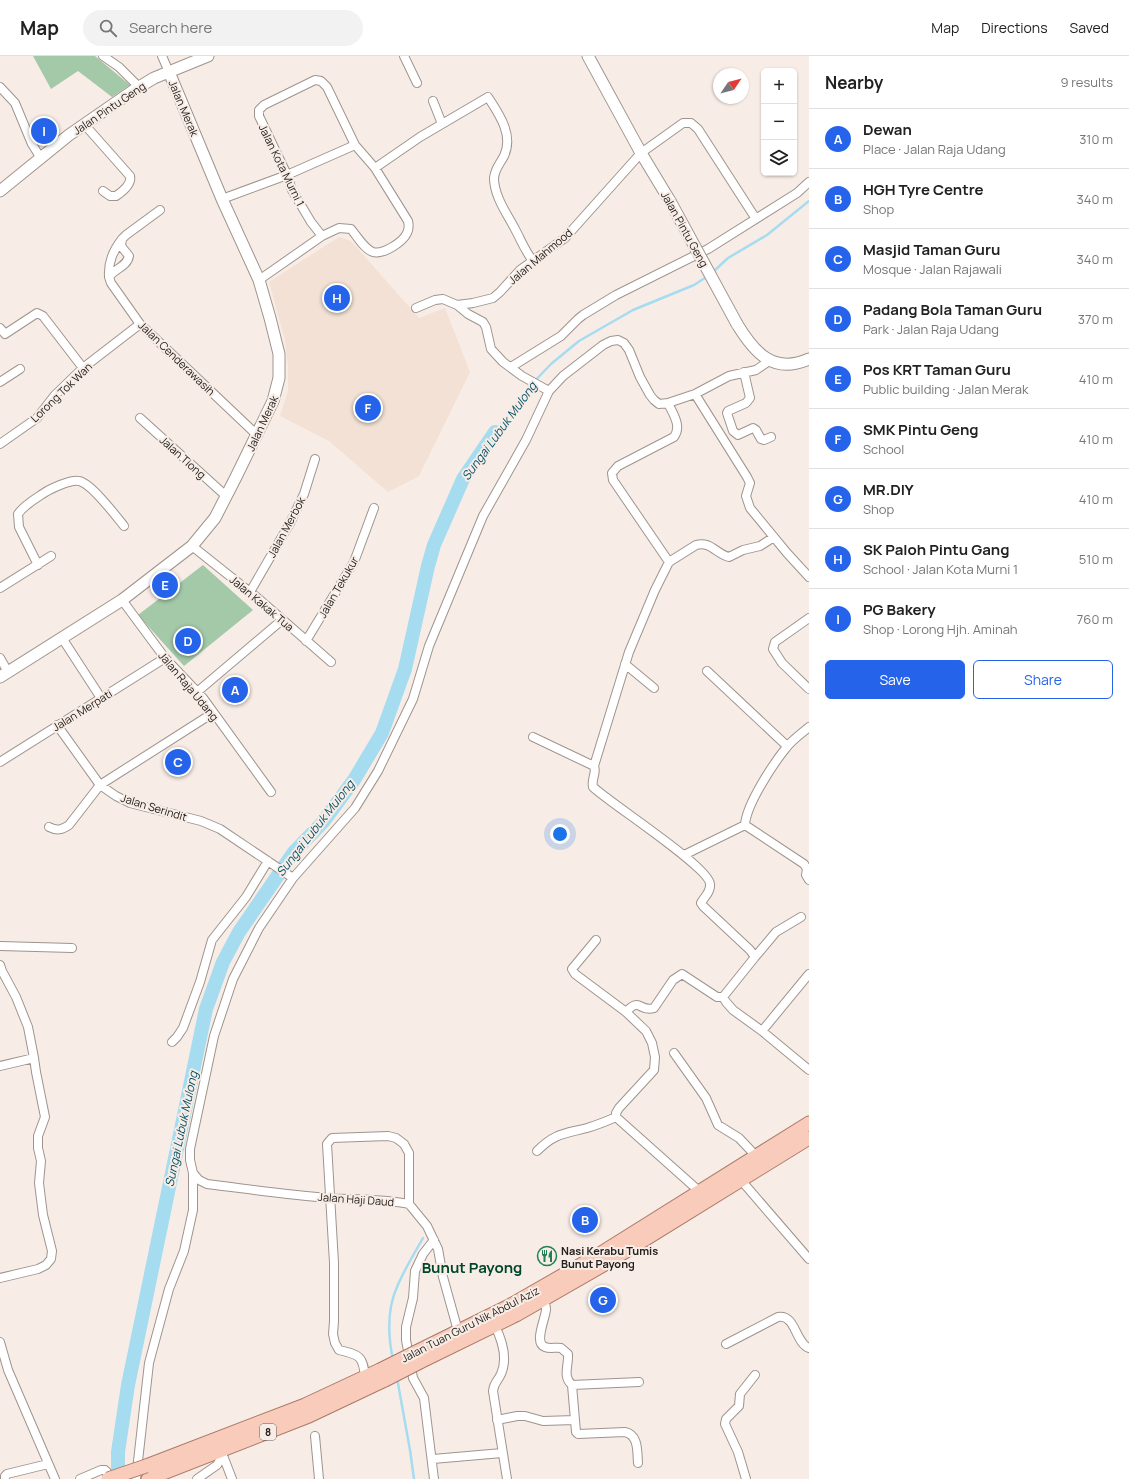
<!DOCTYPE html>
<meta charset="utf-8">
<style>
:root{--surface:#fff;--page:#f2f2f2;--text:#222;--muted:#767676;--line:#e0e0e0;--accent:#2563eb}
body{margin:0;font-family:Manrope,sans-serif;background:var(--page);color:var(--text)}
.controls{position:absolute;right:12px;top:12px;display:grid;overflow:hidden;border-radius:6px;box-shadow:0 1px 3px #0004}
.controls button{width:36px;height:36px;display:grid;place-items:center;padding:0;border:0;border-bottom:1px solid var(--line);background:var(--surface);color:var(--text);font:20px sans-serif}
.compass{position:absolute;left:713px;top:12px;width:36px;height:36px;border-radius:50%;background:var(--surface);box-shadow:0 1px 3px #0004;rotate:55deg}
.you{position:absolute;left:560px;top:778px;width:14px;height:14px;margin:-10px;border:3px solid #fff;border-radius:50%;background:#1a73e8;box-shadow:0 0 0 6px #1a73e833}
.badge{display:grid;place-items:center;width:26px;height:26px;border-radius:50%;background:var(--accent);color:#fff;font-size:13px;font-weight:700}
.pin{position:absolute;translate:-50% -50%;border:2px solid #fff;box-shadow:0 1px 4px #0006}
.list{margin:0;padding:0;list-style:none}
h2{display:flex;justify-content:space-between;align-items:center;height:52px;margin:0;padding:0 16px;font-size:17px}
h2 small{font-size:13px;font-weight:400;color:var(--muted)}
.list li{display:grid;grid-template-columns:26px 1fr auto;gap:12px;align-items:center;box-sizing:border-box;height:60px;padding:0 16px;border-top:1px solid var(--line)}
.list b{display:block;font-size:15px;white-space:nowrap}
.list p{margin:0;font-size:13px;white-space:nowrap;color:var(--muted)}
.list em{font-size:13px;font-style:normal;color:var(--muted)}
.actions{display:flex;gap:8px;padding:12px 16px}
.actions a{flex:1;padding:9px 0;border:1px solid var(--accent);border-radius:6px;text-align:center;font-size:14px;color:var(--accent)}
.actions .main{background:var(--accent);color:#fff}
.icon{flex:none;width:22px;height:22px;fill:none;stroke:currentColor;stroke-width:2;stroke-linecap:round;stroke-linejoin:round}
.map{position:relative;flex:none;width:809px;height:1423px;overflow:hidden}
header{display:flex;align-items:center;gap:24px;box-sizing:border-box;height:56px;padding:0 20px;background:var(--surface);border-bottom:1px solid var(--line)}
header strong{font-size:19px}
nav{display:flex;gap:22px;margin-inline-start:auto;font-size:14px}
.search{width:280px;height:36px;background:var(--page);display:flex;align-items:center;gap:10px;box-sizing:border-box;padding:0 14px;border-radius:22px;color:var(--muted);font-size:15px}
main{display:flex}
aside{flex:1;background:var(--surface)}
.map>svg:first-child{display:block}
</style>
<header>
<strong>Map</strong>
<div class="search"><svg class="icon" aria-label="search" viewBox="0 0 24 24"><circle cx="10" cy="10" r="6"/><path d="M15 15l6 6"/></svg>Search here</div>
<nav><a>Map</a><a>Directions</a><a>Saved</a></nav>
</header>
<main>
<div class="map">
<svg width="809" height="1423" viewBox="0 0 809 1423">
<rect width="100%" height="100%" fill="#f8ede6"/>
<path fill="#f2e1d4" d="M339,181l12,4 68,77 26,-10 25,64 -51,104 -31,16 -59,-51 -49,-25 8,-25v-24l-3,-27 -16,-58z"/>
<path fill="#a3c9a9" d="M33,0h62l35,29 -18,12 -34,-26 -27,18z
M203,509l50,45 -69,56 -46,-51z"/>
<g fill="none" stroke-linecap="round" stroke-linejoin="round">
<path stroke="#a6dcf0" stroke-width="2.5" d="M713,216l15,-14 39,-23 42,-34
M495,376l33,-44 23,-24 28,-23 54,-31 61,-25 14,-9
M393,1304c-5,-24 -6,-51 4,-73 7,-17 17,-33 26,-49
M397,1322l13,72 4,29"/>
<path stroke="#a6dcf0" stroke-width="14" d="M118,1423v-27l10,-67 78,-376 17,-47 16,-30 55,-80 29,-30 31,-42 28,-47 23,-64 23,-103 6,-21 29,-66 32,-47"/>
<g stroke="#9e948d" stroke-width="10">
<path id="street" d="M103,0l16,11 20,20
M162,0l7,16
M404,0l13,27
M0,31l15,16 17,41 8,13
M433,45l9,23
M84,68l46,52c2,8 -8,16 -14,20h-6l-7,-5
M375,112l45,-31 68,-40c11,17 26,38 16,59 -4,8 -9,12 -10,22 0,18 13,36 21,51 6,11 10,22 18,32
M222,143l65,-24 68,-30
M160,154l-34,25 -4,4 -1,7 8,10c-2,11 -14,12 -20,21l2,6 29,41 116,110
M109,221c-1,-15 4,-26 13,-38
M259,224l63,-44 17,-8 12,1c6,7 13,20 22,23 10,3 30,-10 34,-19 2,-4 2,-8 1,-12l-33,-53 -20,-23 -28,-58 -6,-6 -6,-1 -51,25 -5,5v6l28,59 5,15 19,32 11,14
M457,249l11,9 15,8 3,5 5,22 12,13 19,14 27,15
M416,252l19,-8 8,-1 14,6 16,-2 20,-5 7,-6 20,-22 45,-32 76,-85 42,-30h8l7,6 58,90
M0,272l5,6 32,-21 6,3 40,52
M511,311l50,-31 17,-17 5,-4 33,-20 92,-46 89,-56 12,-11
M744,316l6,26 -4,5 -18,8 -1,2 6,18 5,4 15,-7 3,2 5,9 3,1 7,-3
M0,326l20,-13
M695,338l52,83 3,6 -4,13 4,12 37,45 22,24
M140,362l86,78
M0,388l37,-26 18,-23 28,-27 57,-44
M192,490l68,54 71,62
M669,506l27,-17c15,-4 20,9 33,12l14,-7 17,-4 14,-9
M38,509l-19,-38 -1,-13c6,-9 17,-15 26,-21 6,-4 27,-14 35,-12 12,2 37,35 45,45
M0,532l51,-32
M250,536l40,-69 14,-29 11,-35
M122,544l43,58 38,40 68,94
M809,562l-34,24 -2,7 9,14 27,26
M62,582l39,60
M306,585l48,-79 20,-54
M0,602l8,14
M625,608l29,24
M707,615l80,75
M197,636l85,-72
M57,669l43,60 16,11 14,7 71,18 19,8 73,49 -34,50 -26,51 -19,57 -24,113v11l3,13v37l-9,41 -15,38 -20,74 -13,116
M533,681l61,29c3,7 -3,13 -1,21 18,17 116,80 117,97 1,8 -6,13 -9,19l2,3 47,44 5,7 -32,40h-6l-35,-23 -9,6 -19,28c-14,5 -14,-12 -28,4
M0,706l165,-104
M594,710l35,-114 26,-62 14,-28 -56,-82 -1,-7 6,-7 56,-29c8,-11 -1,-23 -6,-34
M745,769c1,-20 28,-61 41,-77 6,-8 15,-14 23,-21
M745,769l59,39 3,5 -1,6 3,5
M49,771c8,4 13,3 20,-2l31,-40 113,-72
M684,799l61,-30
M293,822l62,-70 23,-37 35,-72 16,-53 54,-130 43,-76 23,-49 14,-15 40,-31 8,-4 7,-1 6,3 5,7 11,27 10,18 4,5 5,4 9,-1 27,-9 34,-18 27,-6 13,-9
M596,884l-24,29 3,5 51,38 20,19 6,12 3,14 -1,13 -35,38 -3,5v4l83,74
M0,890l72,2
M755,901l21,-25 25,-15
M0,909l2,6 14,26 12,30 6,31 2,14 9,45 -7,19v12l3,13 -2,22 4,32 9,36 -1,8 -5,6 -8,4 -38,9
M723,941l3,5 7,8 29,21 47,39
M762,975l47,-57
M172,986l5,-5 6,-9 17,-46 12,-42 34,-43 22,-36
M674,997l32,45 12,27 21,13 17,18
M0,1010l34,-8
M537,1095c18,-18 27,-17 50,-23 10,-3 20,-7 29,-11
M193,1117l6,7 8,4c41,5 81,11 122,14 27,2 54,1 80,6l18,22 11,23 5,28 15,54
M740,1123l69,80
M434,1184l-11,14 -8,17 -2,27 -7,29v13l7,38 11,20 10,81
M544,1243c0,3 2,6 2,10 0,9 -13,34 -1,38 5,2 11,0 16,1l7,6c1,12 -6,22 4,31l4,47 2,2 47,-2c14,3 12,20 13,31
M495,1270c7,14 13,32 6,48 -3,7 -7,8 -8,17l14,88
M0,1286l8,28 47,109
M726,1288l52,-27c18,-3 17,26 31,31
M365,1321c-2,-21 -5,-22 -26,-27l-4,-7 -2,-9 1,-13v-58l-7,-119 5,-6 56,-2 8,2 8,6 5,9v51
M572,1329l67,-3
M497,1364l20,-4h8l18,5 32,-1
M315,1380l4,43
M222,1397l10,26
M433,1403l69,-6
M5,1423v-3l2,-2 41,-10
M80,1423l21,-9h4l2,2 1,7
M197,1423l20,-14 6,-10
M746,1423l-8,-27 -13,-28 1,-5 13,-13 1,-12 15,-19"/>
</g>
<g stroke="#9e948d" stroke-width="13">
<path id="secondary" d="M588,0l53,97 29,48
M0,135l69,-56 65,-45 20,-12 54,-22
M737,268c17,28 36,51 72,35
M0,621l122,-77 70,-54 23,-28 21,-41 37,-76 6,-23v-24l-9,-36 -11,-38 -37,-81 -53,-127"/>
</g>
<g stroke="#ab7866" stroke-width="15">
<path id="primary" d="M416,1296l93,-46 89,-51 211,-132
M420,1306l96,-47 89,-51 204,-126
M146,1410l159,-61 75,-35
M148,1423l161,-63 76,-36"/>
</g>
<use href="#street" stroke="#fff" stroke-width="8"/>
<use href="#secondary" stroke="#fff" stroke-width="11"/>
<use href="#primary" stroke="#f8cbbb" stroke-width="13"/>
<g stroke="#9e948d" stroke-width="13" stroke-linecap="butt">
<path id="secondary-bridge" d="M670,145l67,123"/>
</g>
<g stroke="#ab7866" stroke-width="15" stroke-linecap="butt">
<path id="primary-bridge" d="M380,1314l36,-18
M385,1324l35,-18
M108,1423l38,-13"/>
</g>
<use href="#secondary-bridge" stroke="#fff" stroke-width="11"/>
<use href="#primary-bridge" stroke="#f8cbbb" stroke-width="13"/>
</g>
<defs>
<g id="restaurant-ring" transform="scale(1)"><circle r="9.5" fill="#f8ede6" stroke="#227e54" stroke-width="1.5"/><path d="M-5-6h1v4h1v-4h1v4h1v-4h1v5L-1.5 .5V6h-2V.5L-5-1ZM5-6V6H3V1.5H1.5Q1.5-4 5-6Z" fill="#227e54"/></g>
</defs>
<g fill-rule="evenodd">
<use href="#restaurant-ring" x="547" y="1200"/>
</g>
<g text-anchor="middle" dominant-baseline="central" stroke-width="4" stroke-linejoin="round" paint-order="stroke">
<rect fill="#f8ede6" stroke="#645e59" stroke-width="1" x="260" y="1368" width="16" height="16" rx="3"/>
<g font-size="10" font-weight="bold" fill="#24201d">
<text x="268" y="1376">8</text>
</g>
<g font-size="11" fill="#24201d" stroke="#f8ede6">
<text transform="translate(109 52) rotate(-34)">Jalan Pintu Geng</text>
<text transform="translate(184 52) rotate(67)">Jalan Merak</text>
<text transform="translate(282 109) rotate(64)">Jalan Kota Murni 1</text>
<text transform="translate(685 173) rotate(61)">Jalan Pintu Geng</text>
<text transform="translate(540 200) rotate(-40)">Jalan Mahmood</text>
<text transform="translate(177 302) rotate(44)">Jalan Cenderawasih</text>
<text transform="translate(61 336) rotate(-44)">Lorong Tok Wan</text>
<text transform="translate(262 367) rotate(-65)">Jalan Merak</text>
<text transform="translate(183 401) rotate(42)">Jalan Tiong</text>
<text transform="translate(286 471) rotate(-62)">Jalan Merbok</text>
<text transform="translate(338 531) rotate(-60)">Jalan Tekukur</text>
<text transform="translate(262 547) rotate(40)">Jalan Kakak Tua</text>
<text transform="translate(189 630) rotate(50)">Jalan Raja Udang</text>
<text transform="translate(82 654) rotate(-32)">Jalan Merpati</text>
<text transform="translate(154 751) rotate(17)">Jalan Serindit</text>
<text transform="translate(356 1143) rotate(4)">Jalan Haji Daud</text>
<text transform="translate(470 1268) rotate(-27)">Jalan Tuan Guru Nik Abdul Aziz</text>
</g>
<g font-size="11" font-weight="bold" fill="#24201d" stroke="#f8ede6" text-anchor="start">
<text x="561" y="1194">Nasi Kerabu Tumis<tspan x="561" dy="13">Bunut Payong</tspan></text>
</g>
<g font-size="12" font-style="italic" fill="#065166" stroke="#f8ede6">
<text transform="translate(499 375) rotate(-54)">Sungai Lubuk Mulong</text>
<text transform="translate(315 772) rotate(-52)">Sungai Lubuk Mulong</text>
<text transform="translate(181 1073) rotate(-78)">Sungai Lubuk Mulong</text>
</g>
<g font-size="15" font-weight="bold" fill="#00462a" stroke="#f8ede6">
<text x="472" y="1211">Bunut Payong</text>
</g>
</g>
</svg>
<div class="controls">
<button>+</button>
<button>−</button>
<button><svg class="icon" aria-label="layers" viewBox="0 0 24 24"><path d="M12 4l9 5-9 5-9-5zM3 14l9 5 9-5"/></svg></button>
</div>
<svg class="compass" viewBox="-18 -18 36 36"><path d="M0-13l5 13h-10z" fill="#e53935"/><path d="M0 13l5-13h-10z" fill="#767676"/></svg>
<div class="you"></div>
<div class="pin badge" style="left:235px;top:634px">A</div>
<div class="pin badge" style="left:585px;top:1164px">B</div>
<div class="pin badge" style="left:178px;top:706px">C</div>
<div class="pin badge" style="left:188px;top:585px">D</div>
<div class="pin badge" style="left:165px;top:529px">E</div>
<div class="pin badge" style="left:368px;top:352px">F</div>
<div class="pin badge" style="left:603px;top:1244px">G</div>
<div class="pin badge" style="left:337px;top:242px">H</div>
<div class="pin badge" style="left:44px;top:75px">I</div>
</div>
<aside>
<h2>Nearby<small>9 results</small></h2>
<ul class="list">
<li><span class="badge">A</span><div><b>Dewan</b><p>Place · Jalan Raja Udang</p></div><em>310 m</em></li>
<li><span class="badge">B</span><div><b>HGH Tyre Centre</b><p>Shop</p></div><em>340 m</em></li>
<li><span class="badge">C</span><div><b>Masjid Taman Guru</b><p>Mosque · Jalan Rajawali</p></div><em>340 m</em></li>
<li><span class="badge">D</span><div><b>Padang Bola Taman Guru</b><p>Park · Jalan Raja Udang</p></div><em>370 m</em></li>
<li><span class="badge">E</span><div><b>Pos KRT Taman Guru</b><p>Public building · Jalan Merak</p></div><em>410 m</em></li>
<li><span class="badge">F</span><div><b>SMK Pintu Geng</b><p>School</p></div><em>410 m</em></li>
<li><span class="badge">G</span><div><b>MR.DIY</b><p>Shop</p></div><em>410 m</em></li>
<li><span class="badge">H</span><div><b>SK Paloh Pintu Gang</b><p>School · Jalan Kota Murni 1</p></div><em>510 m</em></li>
<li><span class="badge">I</span><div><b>PG Bakery</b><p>Shop · Lorong Hjh. Aminah</p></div><em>760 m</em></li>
</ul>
<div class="actions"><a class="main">Save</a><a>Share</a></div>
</aside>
</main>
